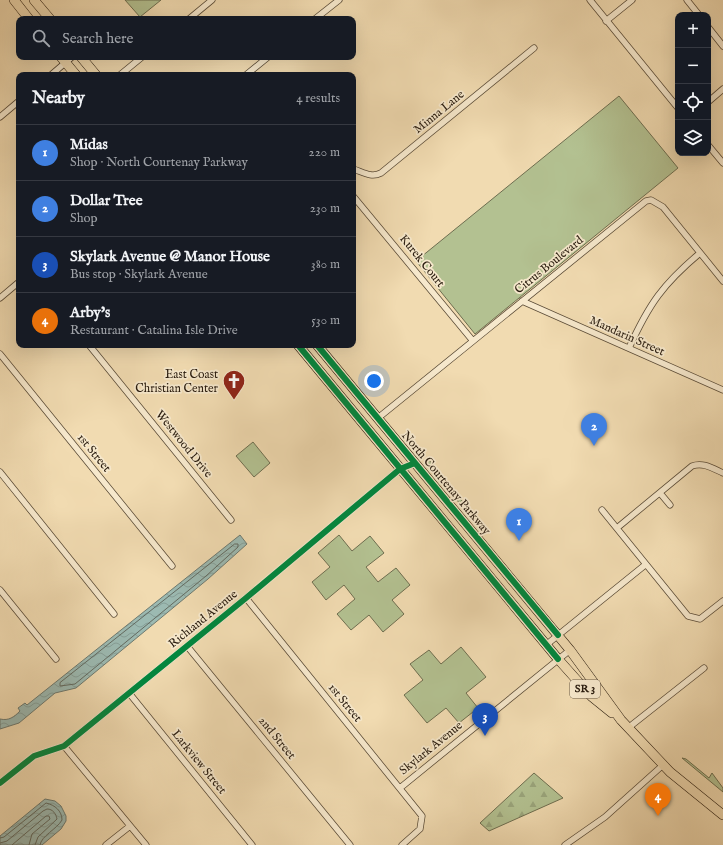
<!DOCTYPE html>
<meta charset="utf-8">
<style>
:root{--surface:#171b24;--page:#20242c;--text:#f1f3f6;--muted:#9ea1a6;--line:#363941;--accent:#ea580c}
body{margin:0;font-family:"IM FELL English",serif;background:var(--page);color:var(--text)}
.controls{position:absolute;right:12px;top:12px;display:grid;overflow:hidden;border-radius:8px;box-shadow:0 4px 16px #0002}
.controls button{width:36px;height:36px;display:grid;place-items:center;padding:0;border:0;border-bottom:1px solid var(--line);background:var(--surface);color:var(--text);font:20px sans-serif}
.you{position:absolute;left:374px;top:381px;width:14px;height:14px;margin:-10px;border:3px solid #fff;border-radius:50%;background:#1a73e8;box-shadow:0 0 0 6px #1a73e833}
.badge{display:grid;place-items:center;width:26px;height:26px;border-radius:50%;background:var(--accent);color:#fff;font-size:13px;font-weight:700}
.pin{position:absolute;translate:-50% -33px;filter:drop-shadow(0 1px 2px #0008)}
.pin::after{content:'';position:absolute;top:21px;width:14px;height:12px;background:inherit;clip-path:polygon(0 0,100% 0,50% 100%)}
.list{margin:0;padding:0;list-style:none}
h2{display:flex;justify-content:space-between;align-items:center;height:52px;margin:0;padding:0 16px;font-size:17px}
h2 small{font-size:13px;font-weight:400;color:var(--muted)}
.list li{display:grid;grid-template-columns:26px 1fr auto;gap:12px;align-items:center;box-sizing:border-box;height:56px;padding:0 16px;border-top:1px solid var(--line)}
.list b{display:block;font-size:15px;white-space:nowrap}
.list p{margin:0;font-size:13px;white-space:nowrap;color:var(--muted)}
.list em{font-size:13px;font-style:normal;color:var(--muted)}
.icon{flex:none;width:22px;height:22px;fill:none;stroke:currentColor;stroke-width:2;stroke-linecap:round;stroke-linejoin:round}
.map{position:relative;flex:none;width:723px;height:845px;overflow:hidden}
.search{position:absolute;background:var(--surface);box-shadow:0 4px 16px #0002;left:16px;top:16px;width:340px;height:44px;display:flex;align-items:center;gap:10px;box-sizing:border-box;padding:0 14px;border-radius:8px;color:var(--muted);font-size:15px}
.panel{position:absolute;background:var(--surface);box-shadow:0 4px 16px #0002;left:16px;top:72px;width:340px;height:276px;border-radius:8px}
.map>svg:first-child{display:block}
</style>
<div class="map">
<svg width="723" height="845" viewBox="0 0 723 845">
<defs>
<pattern id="forest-firs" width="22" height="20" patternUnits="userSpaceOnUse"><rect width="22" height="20" fill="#b3c191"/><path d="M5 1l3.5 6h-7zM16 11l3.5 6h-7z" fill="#9aa57c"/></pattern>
<pattern id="water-waves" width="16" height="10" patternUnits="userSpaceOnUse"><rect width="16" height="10" fill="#9cbab2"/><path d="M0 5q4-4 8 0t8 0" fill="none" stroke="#869f98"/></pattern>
</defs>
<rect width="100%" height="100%" fill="#f1dbb1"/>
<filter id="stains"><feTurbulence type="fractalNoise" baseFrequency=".005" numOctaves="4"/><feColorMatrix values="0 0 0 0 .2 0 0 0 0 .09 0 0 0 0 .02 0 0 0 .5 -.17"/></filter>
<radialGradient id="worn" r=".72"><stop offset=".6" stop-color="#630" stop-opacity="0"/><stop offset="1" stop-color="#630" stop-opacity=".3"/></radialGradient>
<path fill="#b3c191" stroke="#6e6e50" d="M125,0h36l-21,17z
M619,96l59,72 -203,166 -59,-73z
M253,442l17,21 -16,14 -18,-21z
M429,460l47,58 -3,2 -46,-57z
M339,535l13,16 18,-15 14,17 -18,14 12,15 18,-14 14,17 -18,15 12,14 -21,18 -14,-17 -18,15 -14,-16 18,-15 -11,-14 -18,15 -14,-18 18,-15 -12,-14z
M461,647l25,30 -20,16 12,15 -19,15 -13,-15 -19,15 -23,-28 19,-15 -13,-16 19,-14 12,14z
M682,758l4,1 23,19 3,-5 11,15v4z"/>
<path fill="url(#forest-firs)" stroke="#6e6e50" d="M534,773l29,25 -74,33 -9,-8z"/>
<path fill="url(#water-waves)" stroke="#6e7a70" d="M240,535l7,9 -39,35 -132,109 -21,5 -36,30 -19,6v-10c9,2 14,-2 20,-8l-2,-3 7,-5 2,2z
M45,799l10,2 6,5 5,10v5l-5,8 -19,16h-42v-9z"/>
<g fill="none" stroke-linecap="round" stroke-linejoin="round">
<path stroke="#626a60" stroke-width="1" d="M235,544h3v3l-32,29 -131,108 -15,2v-3z
M0,838l4,-1 42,-34c9,2 16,8 16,17 -5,9 -21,16 -22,25
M0,843l7,-2 36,-30 4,-2c6,0 9,5 10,10l-19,18 -3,8
M12,845l34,-29h3l1,3 -18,15 -3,11"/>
<g stroke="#5a4b37" stroke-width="7">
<path id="street" d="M590,0l88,108
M687,0l12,15
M189,19l23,-19
M315,19l24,-19
M606,21l26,-21
M708,27l15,19
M51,75l21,-18
M120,75l22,-18
M246,75l22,-18
M708,102l15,-13
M0,117l19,-16
M708,145l15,18
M353,169c10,3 18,9 28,4l153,-125
M353,196l120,145
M0,298l19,-16
M522,301l201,89
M89,345l142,175
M629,348c20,-44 34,-64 71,-95
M0,354l172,212
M378,418l268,-217 5,-1 12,7 60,74
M0,472l114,142
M660,493l10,12
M602,510l86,106 12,3 23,-18
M617,528l75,-62c11,-4 20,2 31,7
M0,590l56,69
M246,598l176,218 -2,13 -18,16
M546,645l99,-80
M187,646l163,199
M129,693l123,152
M628,728l76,-60
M64,746l82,99
M0,783l34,-27 30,-10 182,-148 154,-129 15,-6
M400,788l170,-138
M106,845l24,-19
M565,845l40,-28 58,-52"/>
</g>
<g stroke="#281b0e" stroke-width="10">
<path id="primary" d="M14,0l15,19
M34,0l16,19
M61,57l15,18
M81,57l15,18
M298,345l260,314 33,37 21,17
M317,345l253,305 51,70 49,52 53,43"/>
</g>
<use href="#street" stroke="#f6e8cc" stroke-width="5.5"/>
<use href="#primary" stroke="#f1dbb1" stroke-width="9"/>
<g stroke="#f6e8cc" stroke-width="8">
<path id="cycleway" d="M298,345l260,314
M317,345l241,290
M0,783l34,-27 30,-10 182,-148 154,-129 15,-6"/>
</g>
<use href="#cycleway" stroke="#00873e" stroke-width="6"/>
</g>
<defs>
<g id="church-pin" transform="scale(1.15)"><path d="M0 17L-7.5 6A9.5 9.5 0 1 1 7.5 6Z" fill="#8f2418" stroke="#f6e8cc"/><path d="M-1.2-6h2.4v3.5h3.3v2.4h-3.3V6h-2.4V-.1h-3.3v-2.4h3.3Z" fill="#fff"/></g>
</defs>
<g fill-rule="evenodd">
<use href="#church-pin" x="234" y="381"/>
</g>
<g text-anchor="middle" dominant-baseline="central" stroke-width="3.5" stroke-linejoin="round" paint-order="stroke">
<rect fill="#f6e8cc" stroke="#665847" stroke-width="1" x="570" y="680" width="30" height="18" rx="3"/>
<g font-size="11" font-weight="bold" fill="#281b0e">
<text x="585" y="689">SR 3</text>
</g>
<g font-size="12" fill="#281b0e" stroke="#f6e8cc">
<text transform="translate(439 112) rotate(-39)">Minna Lane</text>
<text transform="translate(422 261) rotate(51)">Kurek Court</text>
<text transform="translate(549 265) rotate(-39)">Citrus Boulevard</text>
<text transform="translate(627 336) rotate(24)">Mandarin Street</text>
<text transform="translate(184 444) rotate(51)">Westwood Drive</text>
<text transform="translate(94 453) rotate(51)">1st Street</text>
<text transform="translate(446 483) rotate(50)">North Courtenay Parkway</text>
<text transform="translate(203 619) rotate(-39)">Richland Avenue</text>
<text transform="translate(345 703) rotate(51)">1st Street</text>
<text transform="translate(277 738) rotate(51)">2nd Street</text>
<text transform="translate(431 748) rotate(-39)">Skylark Avenue</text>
<text transform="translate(199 762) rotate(51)">Larkview Street</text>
</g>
<g font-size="12" fill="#281b0e" stroke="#f6e8cc" text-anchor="end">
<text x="218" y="374">East Coast<tspan x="218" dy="14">Christian Center</tspan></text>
</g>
</g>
<rect width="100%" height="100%" filter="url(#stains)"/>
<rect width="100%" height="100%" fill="url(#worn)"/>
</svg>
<div class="controls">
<button>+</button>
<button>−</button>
<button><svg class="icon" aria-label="locate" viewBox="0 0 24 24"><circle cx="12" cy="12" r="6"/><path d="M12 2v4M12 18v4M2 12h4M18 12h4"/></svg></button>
<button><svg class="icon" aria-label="layers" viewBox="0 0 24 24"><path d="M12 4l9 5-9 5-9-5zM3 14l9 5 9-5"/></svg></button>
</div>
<div class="you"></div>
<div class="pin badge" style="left:519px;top:541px;background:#3f7fe0">1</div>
<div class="pin badge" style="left:594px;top:446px;background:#3f7fe0">2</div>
<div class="pin badge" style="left:485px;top:736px;background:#1a4fb4">3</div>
<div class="pin badge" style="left:658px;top:816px;background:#e8710a">4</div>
<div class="search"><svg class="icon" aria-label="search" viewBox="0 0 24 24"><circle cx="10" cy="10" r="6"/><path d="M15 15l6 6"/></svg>Search here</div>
<section class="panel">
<h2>Nearby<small>4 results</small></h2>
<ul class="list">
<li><span class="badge" style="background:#3f7fe0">1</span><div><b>Midas</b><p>Shop · North Courtenay Parkway</p></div><em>220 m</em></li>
<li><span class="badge" style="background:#3f7fe0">2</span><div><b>Dollar Tree</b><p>Shop</p></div><em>230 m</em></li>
<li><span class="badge" style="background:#1a4fb4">3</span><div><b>Skylark Avenue @ Manor House</b><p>Bus stop · Skylark Avenue</p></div><em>380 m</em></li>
<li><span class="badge" style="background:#e8710a">4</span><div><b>Arby's</b><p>Restaurant · Catalina Isle Drive</p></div><em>530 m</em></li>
</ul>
</section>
</div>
